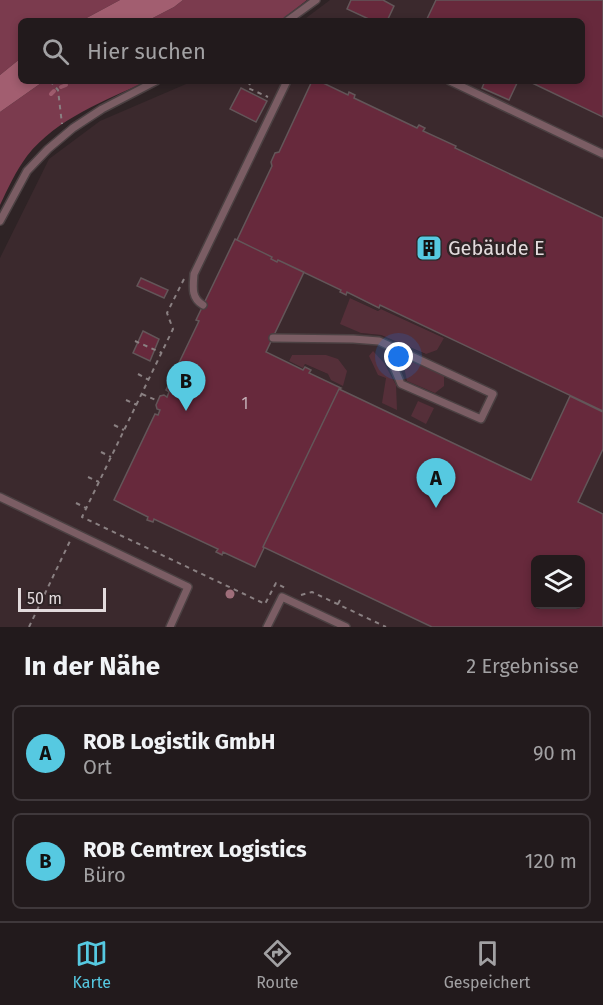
<!DOCTYPE html>
<html lang="de">
<meta charset="utf-8">
<style>
:root{--surface:#221a1c;--page:#2e2729;--text:#f1f3f6;--muted:#a2a1a3;--line:#3f383b;--accent:#56c9e1}
body{margin:0;font-family:"Fira Sans",sans-serif;background:var(--page);color:var(--text)}
.controls{position:absolute;right:18px;bottom:18px;display:grid;overflow:hidden;border-radius:9px;box-shadow:0 3px 9px #0003}
.controls button{width:54px;height:54px;display:grid;place-items:center;padding:0;border:0;border-bottom:2px solid var(--line);background:var(--surface);color:var(--text);font:30px sans-serif}
.scale{position:absolute;left:18px;bottom:15px;width:88px;box-sizing:border-box;padding-left:6px;border:3px solid #e3dbdd;border-top:0;font-size:16px;line-height:21px;white-space:nowrap;color:#e3dbdd;-webkit-text-stroke:4px #2e2325;paint-order:stroke}
.you{position:absolute;left:399px;top:357px;width:21px;height:21px;margin:-15px;border:4px solid #fff;border-radius:50%;background:#1a73e8;box-shadow:0 0 0 9px #1a73e833}
.badge{display:grid;place-items:center;width:39px;height:39px;border-radius:50%;background:var(--accent);color:#111;font-size:20px;font-weight:700}
.pin{position:absolute;translate:-50% -50px;filter:drop-shadow(0 2px 3px #0008)}
.pin::after{content:'';position:absolute;top:32px;width:21px;height:18px;background:inherit;clip-path:polygon(0 0,100% 0,50% 100%)}
.list{margin:0;padding:0;list-style:none}
h2{display:flex;justify-content:space-between;align-items:center;height:78px;margin:0;padding:0 24px;font-size:26px}
h2 small{font-size:20px;font-weight:400;color:var(--muted)}
.list li{display:grid;grid-template-columns:39px 1fr auto;gap:18px;align-items:center;box-sizing:border-box;height:96px;margin:0 12px 12px;padding:0 12px;border:2px solid var(--line);border-radius:9px}
.list b{display:block;font-size:22px;white-space:nowrap}
.list p{margin:0;font-size:20px;white-space:nowrap;color:var(--muted)}
.list em{font-size:20px;font-style:normal;color:var(--muted)}
.icon{flex:none;width:33px;height:33px;fill:none;stroke:currentColor;stroke-width:2;stroke-linecap:round;stroke-linejoin:round}
.map{position:relative;flex:none;width:603px;height:627px;overflow:hidden}
.search{position:absolute;background:var(--surface);box-shadow:0 3px 9px #0003;left:18px;right:18px;top:18px;height:66px;display:flex;align-items:center;gap:15px;box-sizing:border-box;padding:0 21px;border-radius:9px;color:var(--muted);font-size:22px}
.sheet{height:294px;background:var(--surface)}
nav{display:flex;justify-content:space-around;align-items:center;box-sizing:border-box;height:84px;border-top:2px solid var(--line);background:var(--surface);font-size:16px;color:var(--muted)}
nav a{display:grid;justify-items:center;gap:3px}
nav .on{color:var(--accent)}
.map>svg:first-child{display:block}
</style>
<div class="map">
<svg width="603" height="627" viewBox="0 0 603 627">
<rect width="100%" height="100%" fill="#2e2325"/>
<path fill="#3b292d" fill-rule="evenodd" d="M330,0h273v627h-603v-369l49,-99 51,-38 93,-40h389v-60h-280zM350,298l28,13 3,-2 63,29 -19,16 -44,-19 -20,-2zM292,355h34l2,19 -23,-10 -2,3 -14,-6zM536,560h44v44h-44z"/>
<path fill="#552f39" d="M350,298l28,13 3,-2 63,29 -7,12 -11,4 -45,-19 -20,-2 -21,-9z
M373,351l11,12 12,22 1,25 -15,-7 4,-25 -8,-3 -9,-19z
M292,355h34l12,4 9,12 -4,15 -12,-6 -3,-6 -23,-10 -2,4 -14,-7z
M412,362l32,13v11l-9,7 -28,-12 -3,-14z
M418,401l16,7 -8,16 -15,-8z"/>
<path fill="#7b3b4e" d="M0,0h120l-39,21h-60v37l-21,17z
M183,0h124l-27,21h-133l27,-14z
M44,81h103c-42,20 -90,37 -120,75 -11,15 -19,32 -27,49v-93z"/>
<path fill="#a25e70" d="M120,0h63l-9,7 -27,14h-66z
M21,58v23h23l-44,31v-37z"/>
<g fill="none" stroke-linecap="round" stroke-linejoin="round">
<path stroke="#a25e70" stroke-width="4" d="M61,87l5,-2
M51,94l3,-3"/>
</g>
<path fill="#67293c" stroke="#635659" stroke-width="1.5" fill-rule="evenodd" d="M351,0h32l11,6 -7,15h-14l-26,-12z
M436,0h167v117l-75,-36h54v-60h-156z
M312,81h7l29,14 1,-3 6,3 -1,3 63,30 2,-3 6,3 -2,3 33,15 -1,2 148,70v193l-223,-106 -1,3 -32,-16 -1,3 -6,-3 1,-2 -63,-30 -1,2 -6,-3 1,-2 -35,-17 35,-74 -1,-4 4,-9 4,-1z
M485,81h33l-9,19 -27,-12z
M241,88l26,13 -11,21 -26,-13z
M235,239l37,18 -1,2 6,3 1,-2 26,12 -38,80 37,18 2,-3 6,3 -2,3 32,15 -2,1 -76,158 1,1 -9,19 -32,-15 -1,3 -6,-3 2,-3 -64,-30 -1,3 -6,-2 1,-3 -34,-17 41,-86 3,1 2,-5 -3,-1 -1,-4 4,-9 4,-1 3,2 2,-5 -3,-2 33,-69 -3,-1z
M141,278l27,12 -4,8 -27,-12z
M143,331l16,8 -9,22 -17,-8z
M339,389l192,91 39,-84 33,16v37l-25,53 25,12v113h-171l-169,-80zM536,560h44v44h-44z"/>
<g fill="none" stroke-linecap="round" stroke-linejoin="round">
<g stroke="#4b4042" stroke-width="10">
<path id="service" d="M287,21l29,-21
M450,81l153,73
M0,221l27,-50 21,-22 25,-21 29,-19 54,-28
M203,305c-12,-7 -10,-18 -9,-31l93,-193
M273,338l80,1 26,2 114,53 -12,25 -80,-35 -8,-19 2,-16
M0,497l188,90 -18,40
M267,627l15,-30 64,30"/>
</g>
<path stroke="#8a8082" stroke-width="2" stroke-dasharray="4.5 4.5" stroke-linecap="butt" d="M50,81l8,9 4,34
M251,81l-3,7 20,9
M184,279l-17,34 6,16 -91,188 183,87 11,-21 9,5
M135,341l27,12
M138,374l11,6
M142,394l16,7
M126,400l11,5
M114,425l10,5
M101,452l10,5
M88,477l11,5
M76,503l10,5
M301,595l11,-3 74,35
M338,604l4,-8
M29,627l41,-86"/>
<use href="#service" stroke="#7b5d64" stroke-width="7"/>
</g>
<circle fill="#9f6e7a" cx="230" cy="594" r="4.5"/>
<defs>
<g id="building-square" transform="scale(1.35)"><rect x="-9" y="-9" width="18" height="18" rx="4" fill="#56c9e1" stroke="#2e2325"/><path d="M-4-6H4V6H1V3H-1V6H-4ZM-2.5-4.3h1.7v1.8h-1.7ZM.8-4.3h1.7v1.8H.8ZM-2.5-1h1.7V.8h-1.7ZM.8-1h1.7V.8H.8Z" fill="#111"/></g>
</defs>
<g fill-rule="evenodd">
<use href="#building-square" x="429" y="248"/>
</g>
<g text-anchor="middle" dominant-baseline="central" stroke-width="5" stroke-linejoin="round" paint-order="stroke">
<g font-size="16" fill="#c4aeb5">
<text x="245" y="403">1</text>
</g>
<g font-size="20" fill="#e3dbdd" stroke="#2e2325" text-anchor="start">
<text x="448" y="248">Gebäude E</text>
</g>
</g>
</svg>
<div class="controls">
<button><svg class="icon" aria-label="layers" viewBox="0 0 24 24"><path d="M12 4l9 5-9 5-9-5zM3 14l9 5 9-5"/></svg></button>
</div>
<div class="scale">50 m</div>
<div class="you"></div>
<div class="pin badge" style="left:436px;top:508px">A</div>
<div class="pin badge" style="left:186px;top:411px">B</div>
<div class="search"><svg class="icon" aria-label="search" viewBox="0 0 24 24"><circle cx="10" cy="10" r="6"/><path d="M15 15l6 6"/></svg>Hier suchen</div>
</div>
<section class="sheet">
<h2>In der Nähe<small>2 Ergebnisse</small></h2>
<ul class="list">
<li><span class="badge">A</span><div><b>ROB Logistik GmbH</b><p>Ort</p></div><em>90 m</em></li>
<li><span class="badge">B</span><div><b>ROB Cemtrex Logistics</b><p>Büro</p></div><em>120 m</em></li>
</ul>
</section>
<nav>
<a class="on"><svg class="icon" aria-label="map" viewBox="0 0 24 24"><path d="M3 6l6-2 6 2 6-2v14l-6 2-6-2-6 2zM9 4v14M15 6v14"/></svg>Karte</a>
<a><svg class="icon" aria-label="directions" viewBox="0 0 24 24"><path d="M12 3l9 9-9 9-9-9zM9 14v-3h6M13 9l2 2-2 2"/></svg>Route</a>
<a><svg class="icon" aria-label="saved" viewBox="0 0 24 24"><path d="M7 4h10v16l-5-4-5 4z"/></svg>Gespeichert</a>
</nav>
